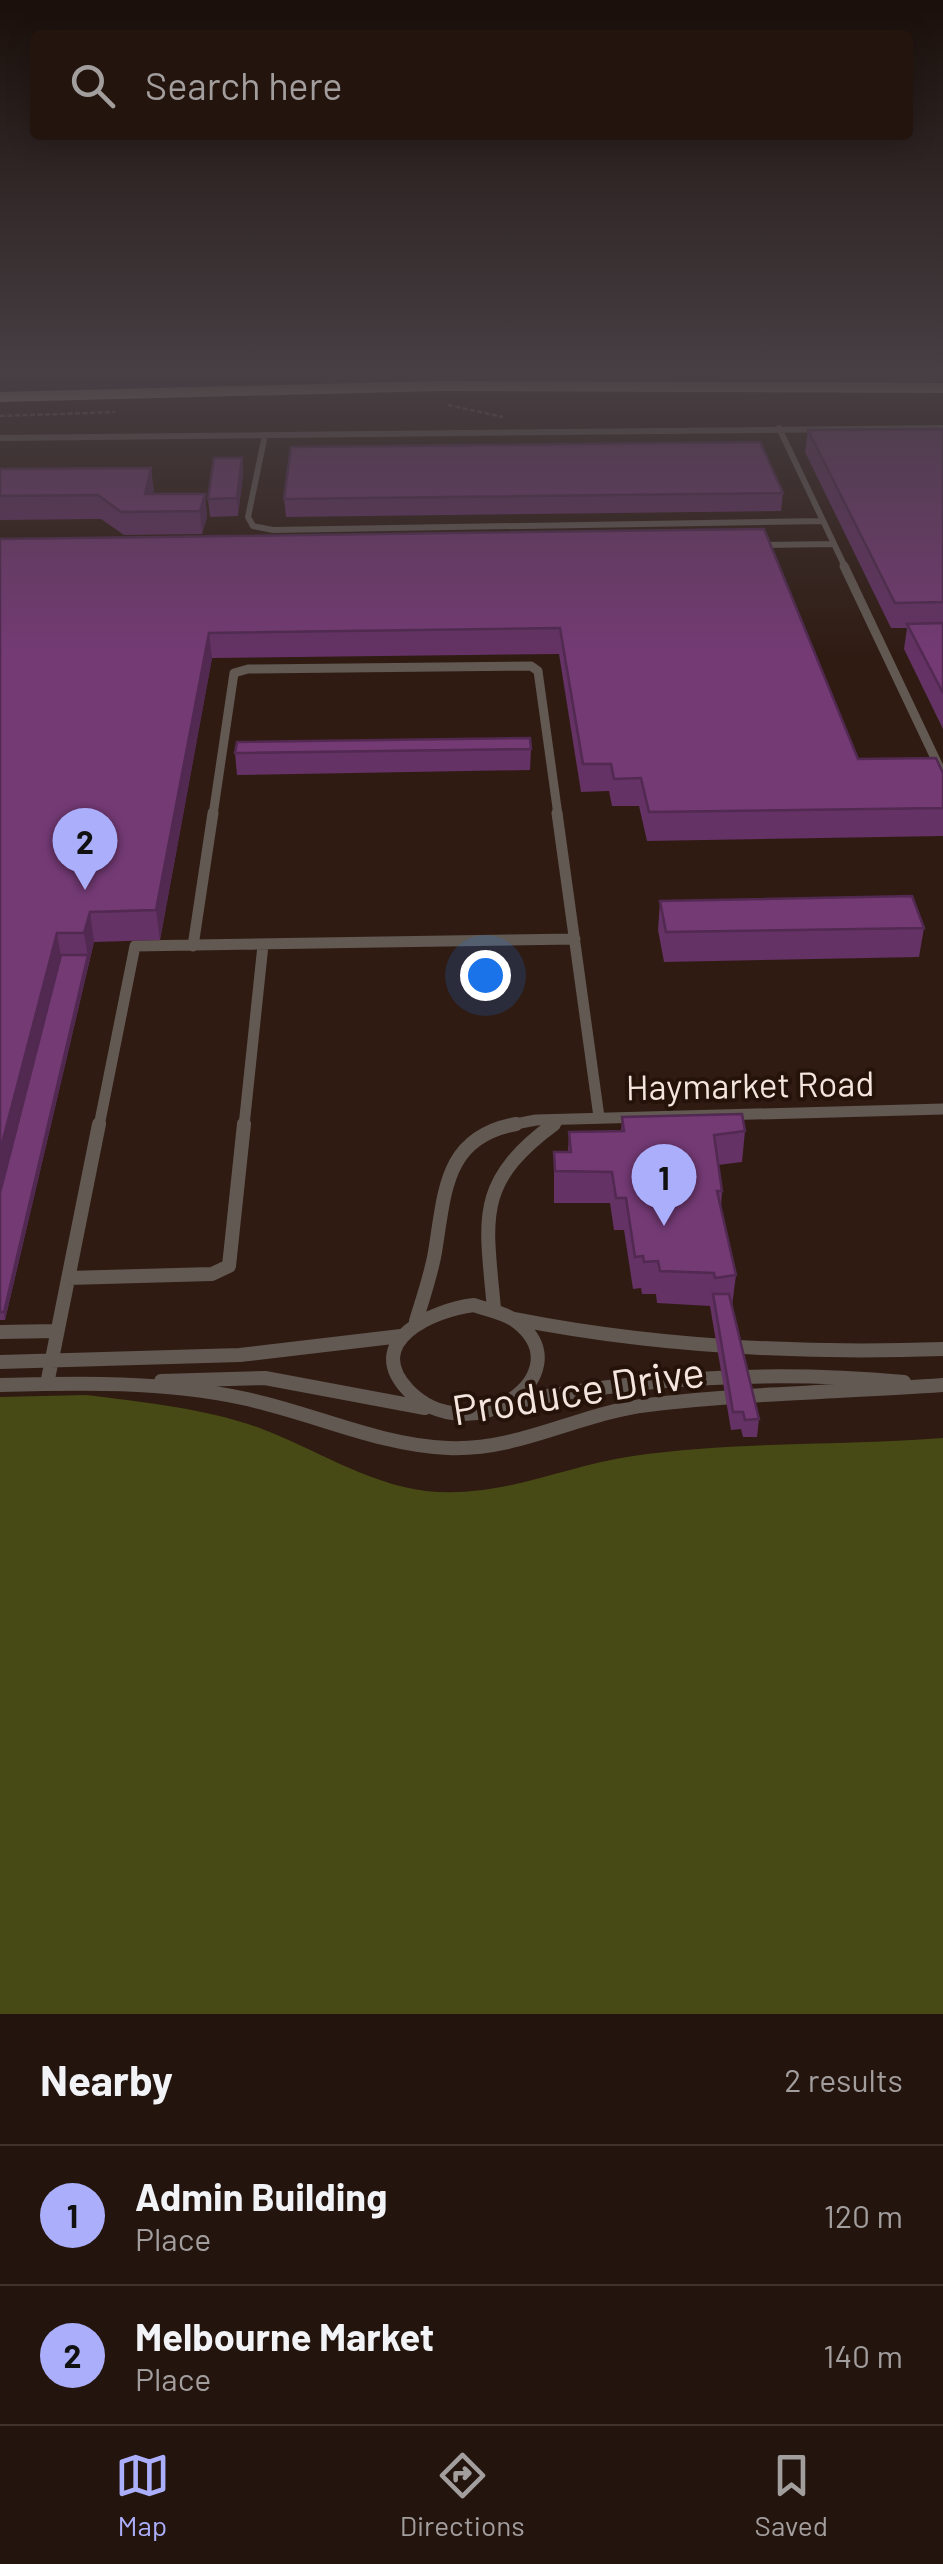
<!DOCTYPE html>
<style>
:root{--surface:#23140e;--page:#2f211c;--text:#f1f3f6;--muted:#a39e9e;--line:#40332e;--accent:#abaffb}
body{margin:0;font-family:Barlow,sans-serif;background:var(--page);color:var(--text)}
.you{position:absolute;left:485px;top:975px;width:35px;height:35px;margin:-25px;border:8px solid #fff;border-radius:50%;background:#1a73e8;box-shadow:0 0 0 15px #1a73e833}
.badge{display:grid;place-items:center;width:65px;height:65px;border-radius:50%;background:var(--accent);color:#111;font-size:32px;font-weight:700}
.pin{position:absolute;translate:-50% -82px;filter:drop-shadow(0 2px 5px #0008)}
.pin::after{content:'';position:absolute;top:52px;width:35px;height:30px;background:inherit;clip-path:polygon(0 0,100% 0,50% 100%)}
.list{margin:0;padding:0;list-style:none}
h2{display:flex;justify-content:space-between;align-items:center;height:130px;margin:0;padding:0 40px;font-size:42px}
h2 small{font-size:32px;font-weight:400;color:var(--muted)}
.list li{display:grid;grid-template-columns:65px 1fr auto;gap:30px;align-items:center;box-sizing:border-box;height:140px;padding:0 40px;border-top:2px solid var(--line)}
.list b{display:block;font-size:38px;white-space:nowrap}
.list p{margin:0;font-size:32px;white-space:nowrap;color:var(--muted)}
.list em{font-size:32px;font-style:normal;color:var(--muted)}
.icon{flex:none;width:55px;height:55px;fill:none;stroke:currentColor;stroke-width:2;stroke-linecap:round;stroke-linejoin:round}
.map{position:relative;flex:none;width:943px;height:2014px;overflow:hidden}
.search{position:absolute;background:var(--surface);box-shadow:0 5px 25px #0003;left:30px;right:30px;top:30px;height:110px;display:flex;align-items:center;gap:25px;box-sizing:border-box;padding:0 35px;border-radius:10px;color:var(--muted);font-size:38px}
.sheet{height:410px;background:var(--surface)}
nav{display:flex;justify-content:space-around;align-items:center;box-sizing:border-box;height:140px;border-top:2px solid var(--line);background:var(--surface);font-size:28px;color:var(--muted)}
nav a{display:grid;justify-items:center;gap:5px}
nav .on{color:var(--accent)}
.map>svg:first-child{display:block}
</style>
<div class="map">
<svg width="943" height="2014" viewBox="0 0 943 2014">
<rect width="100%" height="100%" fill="#2f1b12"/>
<path fill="#474a15" d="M86,1395c57,7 116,13 171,32 55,20 110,57 169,64 75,8 137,-25 207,-35 102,-15 207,-10 310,-18v576h-943v-617z"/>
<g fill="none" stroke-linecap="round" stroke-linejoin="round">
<path stroke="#705e56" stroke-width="2.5" stroke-dasharray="5 2.5" stroke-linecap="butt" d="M448,405l55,12
M0,416l115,-4"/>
<path stroke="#625952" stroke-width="6" d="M779,428l67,141
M265,435l-17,82 5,9 20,4 549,-9
M0,438l943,-10
M757,545l76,-1"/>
<path stroke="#625952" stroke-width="9" d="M844,566l99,209
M213,815l21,-142 14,-4 283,-3 7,5 20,144"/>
<path stroke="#625952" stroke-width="11" d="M557,813l42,304
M193,946l20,-133
M99,1126l36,-180 440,-7
M244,1126l19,-181
M505,1126l31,-6 407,-11
M551,1126l7,-5"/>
<path stroke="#625952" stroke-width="14" d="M68,1278l144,-4 17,-8 15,-142
M474,1305c13,5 32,8 43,17 68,53 -48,132 -109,68 -46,-49 25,-80 66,-85z
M494,1309c-8,-90 -20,-126 60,-185
M515,1319c142,28 283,35 428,30
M416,1321c7,-23 15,-46 19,-69 10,-60 9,-115 81,-128
M0,1332l57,-1
M0,1362l240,-7 161,-19
M161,1381l104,-3 160,30
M47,1384l52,-260
M0,1385c81,-2 162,-4 242,13 69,14 135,47 206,50 72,3 131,-35 200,-43 97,-12 197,-13 295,-20
M513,1402c130,-25 259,-32 391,-20"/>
<path fill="#bea796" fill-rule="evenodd" d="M439,381l504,2v10l-504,-2 -439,11v-10z"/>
</g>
<path fill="#643264" d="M943,429v300l-39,-80 3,-21h-16l-86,-176 3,-22z
M242,458l1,17 -5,41 -28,1 -2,-18z
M151,468l2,26h52l2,23 -5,17 -78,1 -23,-16 -101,1v-51z
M783,493l-2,18 -495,6 -2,-18z
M764,529l94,230 85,14v63l-296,5 -8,-35h-27l-3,-15 -28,1 -22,-138 -347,4 -52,282 -66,2 -89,378h-5v-781z
M531,749l-1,21 -293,5 -2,-22z
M660,901l264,27 -5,29 -255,5 -6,-32z
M622,1117l123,14 -3,31 -24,3 4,26 -1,16 15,68 -4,31 27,113 -2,18h-14l-2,-8 -10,1 -21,-124 -53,-3 -1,-9h-14l-1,-6 -8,1 -9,-59h-10l-4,-27h-56v-51h14l1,-20 52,-1z"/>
<path fill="#512951" d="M242,458l1,17 -5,41 -1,-18z
M151,468l3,22 -5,21 -4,-17z
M205,494l2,23 -5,17 -2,-23z
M209,633l3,25 -52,282 -4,-30z
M90,912l4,30 -5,21 -5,-30z
M57,933l5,30 -62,245v-57z
M88,955l1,8 -84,357 -1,-8z"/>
<path fill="#743a74" stroke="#512951" stroke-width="2.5" d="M943,429v173l-48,1 -87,-173z
M760,442l23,51 -499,6 7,-52z
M214,458h28l-5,40 -29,1z
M151,468l-6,26h60l-5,17 -79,1 -23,-17 -98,1v-27z
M764,529l94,230 78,-1 7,15v35l-294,4 -8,-34 -27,1 -3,-15h-28l-23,-136 -351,5 -53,277 -66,2 -6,21h-27l-57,218v-612z
M943,623v70l-36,-69z
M530,738l1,11 -296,4 2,-11z
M912,896l12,32 -258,4 -6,-31z
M61,955h27l-84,357h-4v-119z
M742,1114l3,17 -31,4 8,56h-5l19,84 -21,3 -1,-5 -54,-2 -2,-10 -14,1 -1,-6 -8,1 -9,-59h-10l-4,-26 -57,-1 -1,-19h17l-2,-20 55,-1 -2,-14z
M713,1294h16l30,125 -14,1 -2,-8h-10z"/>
<linearGradient id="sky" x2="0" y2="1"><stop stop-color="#1a0f0a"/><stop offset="0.57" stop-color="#473f44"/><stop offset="1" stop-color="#473f44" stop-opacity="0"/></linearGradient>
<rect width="943" height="655" fill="url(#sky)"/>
<g text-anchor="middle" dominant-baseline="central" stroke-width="8" stroke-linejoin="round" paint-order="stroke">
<g font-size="35" fill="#f4e6df" stroke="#251209">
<text transform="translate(750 1084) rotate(-1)">Haymarket Road</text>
</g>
<g font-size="42" fill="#f4e6df" stroke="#251209">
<text transform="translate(578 1389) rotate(-9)">Produce Drive</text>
</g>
</g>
</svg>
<div class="you"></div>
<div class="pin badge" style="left:664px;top:1226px">1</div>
<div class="pin badge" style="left:85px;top:890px">2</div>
<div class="search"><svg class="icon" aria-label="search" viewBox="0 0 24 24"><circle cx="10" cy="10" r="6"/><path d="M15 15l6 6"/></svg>Search here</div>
</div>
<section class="sheet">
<h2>Nearby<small>2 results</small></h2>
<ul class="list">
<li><span class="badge">1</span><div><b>Admin Building</b><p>Place</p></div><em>120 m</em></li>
<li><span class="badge">2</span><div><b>Melbourne Market</b><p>Place</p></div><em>140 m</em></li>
</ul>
</section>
<nav>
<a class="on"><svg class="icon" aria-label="map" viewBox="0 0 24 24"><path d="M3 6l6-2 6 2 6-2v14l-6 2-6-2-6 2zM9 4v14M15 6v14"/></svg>Map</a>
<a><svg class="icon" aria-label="directions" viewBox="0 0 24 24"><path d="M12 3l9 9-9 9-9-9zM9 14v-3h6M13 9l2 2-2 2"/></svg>Directions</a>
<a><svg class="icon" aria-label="saved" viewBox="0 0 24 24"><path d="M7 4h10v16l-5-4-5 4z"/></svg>Saved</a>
</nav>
